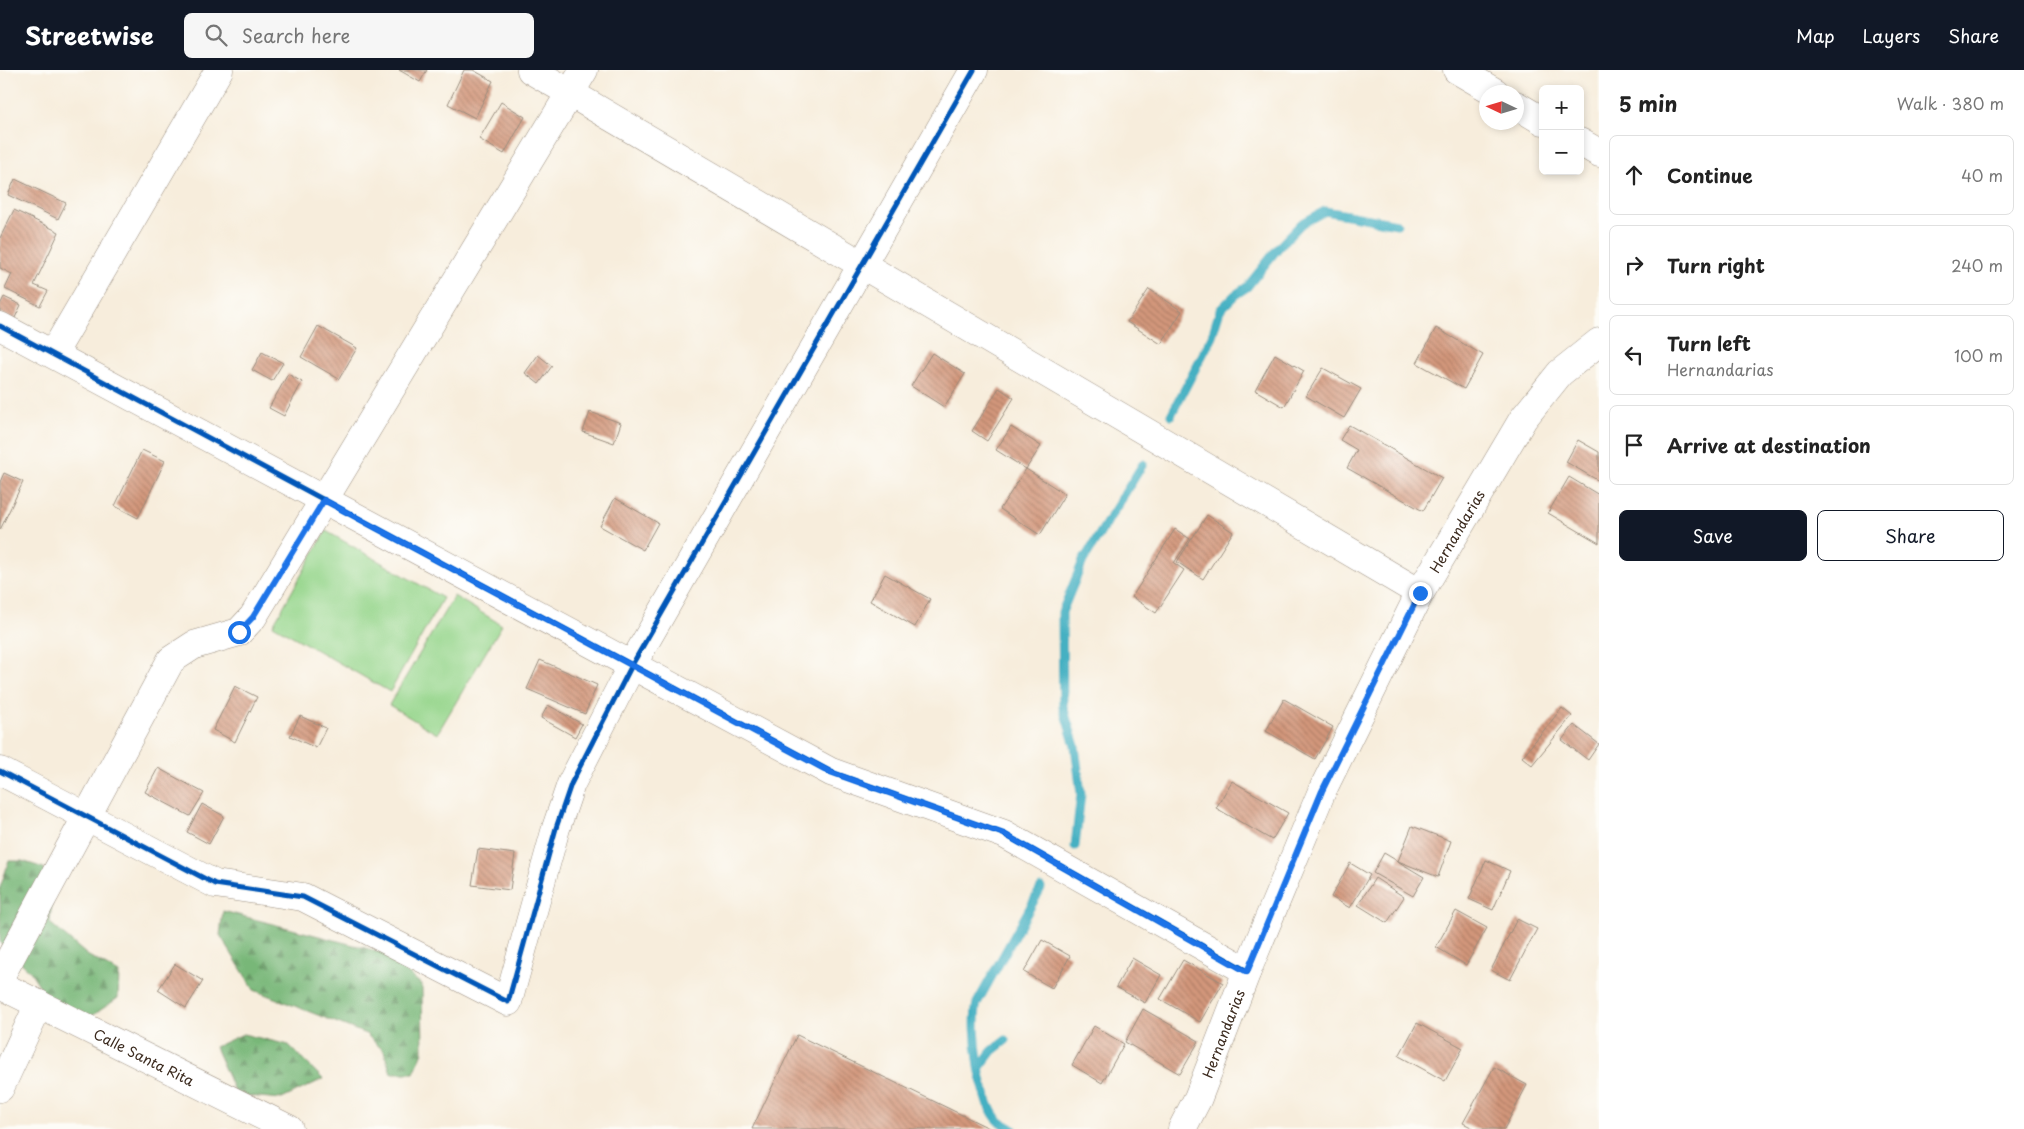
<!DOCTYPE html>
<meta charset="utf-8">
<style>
:root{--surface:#fff;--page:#f6f6f6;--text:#222;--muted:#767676;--line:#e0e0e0;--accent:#111827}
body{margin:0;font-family:"Playpen Sans",sans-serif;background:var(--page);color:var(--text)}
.controls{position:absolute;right:15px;top:15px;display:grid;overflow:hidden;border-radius:8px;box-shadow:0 2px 8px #0003}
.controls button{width:45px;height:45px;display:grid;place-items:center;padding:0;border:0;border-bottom:1px solid var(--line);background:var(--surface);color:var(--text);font:25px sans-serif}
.compass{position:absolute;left:1479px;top:15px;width:45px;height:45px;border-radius:50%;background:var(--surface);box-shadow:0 2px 8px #0003;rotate:274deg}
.stop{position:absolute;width:15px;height:15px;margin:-11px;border:4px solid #1a73e8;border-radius:50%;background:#fff}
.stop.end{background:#1a73e8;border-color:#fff;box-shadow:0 1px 5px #0008}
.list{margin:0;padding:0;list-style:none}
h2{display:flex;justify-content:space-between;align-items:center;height:65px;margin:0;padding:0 20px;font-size:21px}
h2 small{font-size:16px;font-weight:400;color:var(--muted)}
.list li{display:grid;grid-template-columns:32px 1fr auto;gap:15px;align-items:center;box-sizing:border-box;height:80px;margin:0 10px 10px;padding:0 10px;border:1px solid var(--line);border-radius:8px}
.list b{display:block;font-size:19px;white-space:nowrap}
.list p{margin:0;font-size:16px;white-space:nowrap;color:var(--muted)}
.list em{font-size:16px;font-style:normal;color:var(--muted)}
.actions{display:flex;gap:10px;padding:15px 20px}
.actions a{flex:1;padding:11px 0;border:1px solid var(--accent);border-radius:8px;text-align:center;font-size:18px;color:var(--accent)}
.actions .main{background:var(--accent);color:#fff}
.icon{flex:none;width:28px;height:28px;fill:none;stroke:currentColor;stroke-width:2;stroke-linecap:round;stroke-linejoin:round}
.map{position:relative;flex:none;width:1599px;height:1059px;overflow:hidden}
header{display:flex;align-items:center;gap:30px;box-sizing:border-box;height:70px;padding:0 25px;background:var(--accent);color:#fff}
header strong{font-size:24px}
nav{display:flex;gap:28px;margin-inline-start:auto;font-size:18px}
.search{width:350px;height:45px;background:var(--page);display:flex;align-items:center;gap:12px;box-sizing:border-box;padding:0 18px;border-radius:8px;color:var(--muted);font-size:19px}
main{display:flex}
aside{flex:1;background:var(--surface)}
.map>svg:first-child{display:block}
</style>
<header>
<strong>Streetwise</strong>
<div class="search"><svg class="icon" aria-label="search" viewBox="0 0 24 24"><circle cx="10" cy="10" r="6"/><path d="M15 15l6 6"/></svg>Search here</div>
<nav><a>Map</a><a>Layers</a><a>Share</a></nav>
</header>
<main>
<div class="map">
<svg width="1599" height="1059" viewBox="0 0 1599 1059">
<defs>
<pattern id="forest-firs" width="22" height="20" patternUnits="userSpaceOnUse" patternTransform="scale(1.25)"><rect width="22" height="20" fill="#78b778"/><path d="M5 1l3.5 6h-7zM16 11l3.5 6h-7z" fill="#649562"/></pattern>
<pattern id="building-back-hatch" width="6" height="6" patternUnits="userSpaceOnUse" patternTransform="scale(1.25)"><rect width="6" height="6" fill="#d3977b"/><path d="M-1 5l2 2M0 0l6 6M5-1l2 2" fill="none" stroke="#ac7b64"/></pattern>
</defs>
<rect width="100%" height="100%" fill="#fdfcf7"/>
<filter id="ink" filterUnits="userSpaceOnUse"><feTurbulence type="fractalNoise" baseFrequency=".02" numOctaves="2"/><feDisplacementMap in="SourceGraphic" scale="10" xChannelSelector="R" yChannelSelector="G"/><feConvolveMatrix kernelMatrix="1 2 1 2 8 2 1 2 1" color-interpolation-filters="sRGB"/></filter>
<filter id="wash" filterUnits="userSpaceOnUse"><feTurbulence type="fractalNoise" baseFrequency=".0096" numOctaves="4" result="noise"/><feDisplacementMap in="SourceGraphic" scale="20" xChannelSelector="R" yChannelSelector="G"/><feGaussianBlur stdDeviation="1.12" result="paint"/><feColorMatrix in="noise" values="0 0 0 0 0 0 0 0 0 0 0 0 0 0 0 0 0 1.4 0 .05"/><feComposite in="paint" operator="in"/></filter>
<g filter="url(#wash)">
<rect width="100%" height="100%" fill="#f7eddc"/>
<path fill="url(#forest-firs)" stroke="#5a704b" d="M9,791h13l22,7 9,20 -3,35 37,32 32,18 -1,25 -29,20 -36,-11 -23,-36 -30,-28v-55z
M223,841l161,42 38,32 1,67 -9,21h-23l-7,-22 -18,-17 -112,-44 -34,-55z
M243,964l46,11 34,34 -41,20 -46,-4 -21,-48z"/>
<path fill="#96d68c" stroke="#688055" d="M326,461l117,67 -53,94 -117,-67z
M454,526l48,29 -65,109 -48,-29z"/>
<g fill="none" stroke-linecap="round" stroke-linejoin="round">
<path stroke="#44b0c2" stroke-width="9" d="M1171,345l40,-76 9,-29 15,-15 12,-8 32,-40 22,-23 24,-13 72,13
M1075,776l6,-52 -6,-48 -12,-39 -1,-95 21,-51 60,-97
M980,997l12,-16 14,-11
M1013,1059c-5,-3 -10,-5 -14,-8 -19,-17 -28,-94 -22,-118l64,-115"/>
</g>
<g id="blocks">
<path fill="url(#building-back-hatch)" d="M399,0h28l-7,12z
M464,0h9l20,11 -18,37 -27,-14z
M501,32l24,15 -21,37 -25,-15z
M15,109l51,24 -8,16 -50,-24z
M14,140l45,22 -25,53 14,6 -8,15 -35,-17 7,-15 -12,-6v-30z
M1149,219l33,22 -21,33 -34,-22z
M4,227l17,8 -7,15 -14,-7v-8z
M318,256l39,22 -18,31 -38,-22z
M1436,258l47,27 -19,34 -47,-26z
M262,282l21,11 -11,18 -20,-11z
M932,283l33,21 -21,33 -33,-21z
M1275,284l29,17 -20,36 -29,-17z
M538,285l14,11 -13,18 -14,-11z
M1323,298l38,21 -17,29 -38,-22z
M288,304l14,8 -18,34 -15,-8z
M999,318l15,10 -27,43 -15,-10z
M590,342l31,11 -7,20 -31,-11z
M1349,355l93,53 -19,33 -76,-43 10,-18 -17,-10z
M1011,357l30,19 -15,23 -30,-19z
M1578,370l21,12v29l-33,-19z
M142,380l23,11 -27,57 -23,-12z
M1026,399l39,25 -25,41 -40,-26z
M4,403l19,9 -23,48v-48z
M1569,407l30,18v48l-51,-30z
M615,428l43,25 -15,27 -43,-24z
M1207,445l26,17 -30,47 -26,-17z
M1175,459l15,10 -16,24 10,7 -28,43 -24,-16z
M885,504l45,25 -15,28 -45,-26z
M540,590l57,25 -12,29 -58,-25z
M235,616l22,11 -22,45 -22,-12z
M1284,629l49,28 -18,32 -49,-28z
M548,635l34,19 -7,13 -34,-19z
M1562,638l10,8 -40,49 -10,-8z
M300,646l26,12 -10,20 -26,-12z
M1574,655l25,19 -11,16 -26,-20z
M158,698l46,25 -14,23 -45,-24z
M1232,711l56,32 -16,27 -56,-32z
M202,734l22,12 -15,28 -22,-12z
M1412,756l39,15 -13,36 -40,-16z
M478,779l37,5 -5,36 -38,-5z
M1384,783l40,24 -11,19 -40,-23z
M1486,790l24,11 -17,39 -24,-11z
M1350,793l20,12 -20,33 -19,-11z
M1375,808l29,19 -17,26 -29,-18z
M1456,841l31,17 -21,37 -30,-18z
M1517,849l20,10 -27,51 -19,-10z
M1042,870l28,16 -18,32 -28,-16z
M1132,888l29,17 -16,28 -29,-16z
M1183,890l40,23 -23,39 -40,-23z
M175,894l28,17 -17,27 -28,-18z
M1143,939l56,32 -19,33 -55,-32z
M1417,953l46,25 -18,33 -46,-25z
M1094,956l30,18 -22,39 -30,-18z
M797,965l194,94h-239z
M1494,997l33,18 -23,44h-29l-12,-6z"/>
</g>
</g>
<g filter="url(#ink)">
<use href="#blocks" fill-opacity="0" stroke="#998c7d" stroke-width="1"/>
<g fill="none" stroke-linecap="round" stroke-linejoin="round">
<g stroke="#998c7d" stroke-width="29">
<g id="minor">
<path d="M531,0l889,523"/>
<path d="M1457,0l38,22"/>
<path d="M1516,35l27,16"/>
<path d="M1580,72l19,11"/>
<path d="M0,256l831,446 173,62 243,137"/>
<path d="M53,284l166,-284"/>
<path d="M0,701l215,113 88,13 205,105 48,-174 15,-44 61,-119 342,-595"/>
<path d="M0,907l171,-317 23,-15 45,-13 14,-15 331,-547"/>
<path id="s1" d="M0,915l289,144"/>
<path d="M0,1018l39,-84"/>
<path id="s2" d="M1182,1059l16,-31 49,-127 75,-180 98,-198 103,-174 37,-46 39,-31"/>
</g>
</g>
<use href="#minor" stroke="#fff" stroke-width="28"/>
<g stroke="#fdfcf7" stroke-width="8">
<path id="cycleway" d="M0,256l831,446 173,62 243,137
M0,701l215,113 88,13 205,105 48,-174 15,-44 61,-119 342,-595"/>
</g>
<use href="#cycleway" stroke="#0057b8" stroke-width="5"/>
</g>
</g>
<g fill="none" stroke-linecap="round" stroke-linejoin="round" filter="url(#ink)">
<path stroke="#1a73e8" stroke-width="6" d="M239,562l14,-15 71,-117 506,272 174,62 243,138 75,-181 98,-198"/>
</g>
<g text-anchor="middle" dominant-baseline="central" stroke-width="5" stroke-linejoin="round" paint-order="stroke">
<g font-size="14" fill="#3b2a1e" stroke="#fdfcf7">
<text stroke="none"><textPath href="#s2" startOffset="659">Hernandarias</textPath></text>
<text stroke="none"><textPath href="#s2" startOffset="104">Hernandarias</textPath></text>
<text stroke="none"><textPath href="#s1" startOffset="161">Calle Santa Rita</textPath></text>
</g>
</g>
</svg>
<div class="controls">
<button>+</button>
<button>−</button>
</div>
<svg class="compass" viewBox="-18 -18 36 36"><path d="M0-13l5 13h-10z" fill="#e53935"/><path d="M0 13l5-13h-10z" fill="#767676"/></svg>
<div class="stop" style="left:239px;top:562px"></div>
<div class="stop end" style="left:1420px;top:523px"></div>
</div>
<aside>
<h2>5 min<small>Walk · 380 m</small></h2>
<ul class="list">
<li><svg class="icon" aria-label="ahead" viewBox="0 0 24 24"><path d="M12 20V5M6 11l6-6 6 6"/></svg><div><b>Continue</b></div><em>40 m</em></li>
<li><svg class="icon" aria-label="right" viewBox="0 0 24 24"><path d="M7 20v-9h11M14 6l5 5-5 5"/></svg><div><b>Turn right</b></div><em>240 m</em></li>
<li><svg class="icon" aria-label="left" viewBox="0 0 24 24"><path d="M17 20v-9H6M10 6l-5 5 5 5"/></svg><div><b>Turn left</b><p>Hernandarias</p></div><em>100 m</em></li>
<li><svg class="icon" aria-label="arrive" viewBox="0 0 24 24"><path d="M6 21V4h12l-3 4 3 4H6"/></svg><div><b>Arrive at destination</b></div></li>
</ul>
<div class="actions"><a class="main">Save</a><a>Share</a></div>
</aside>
</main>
